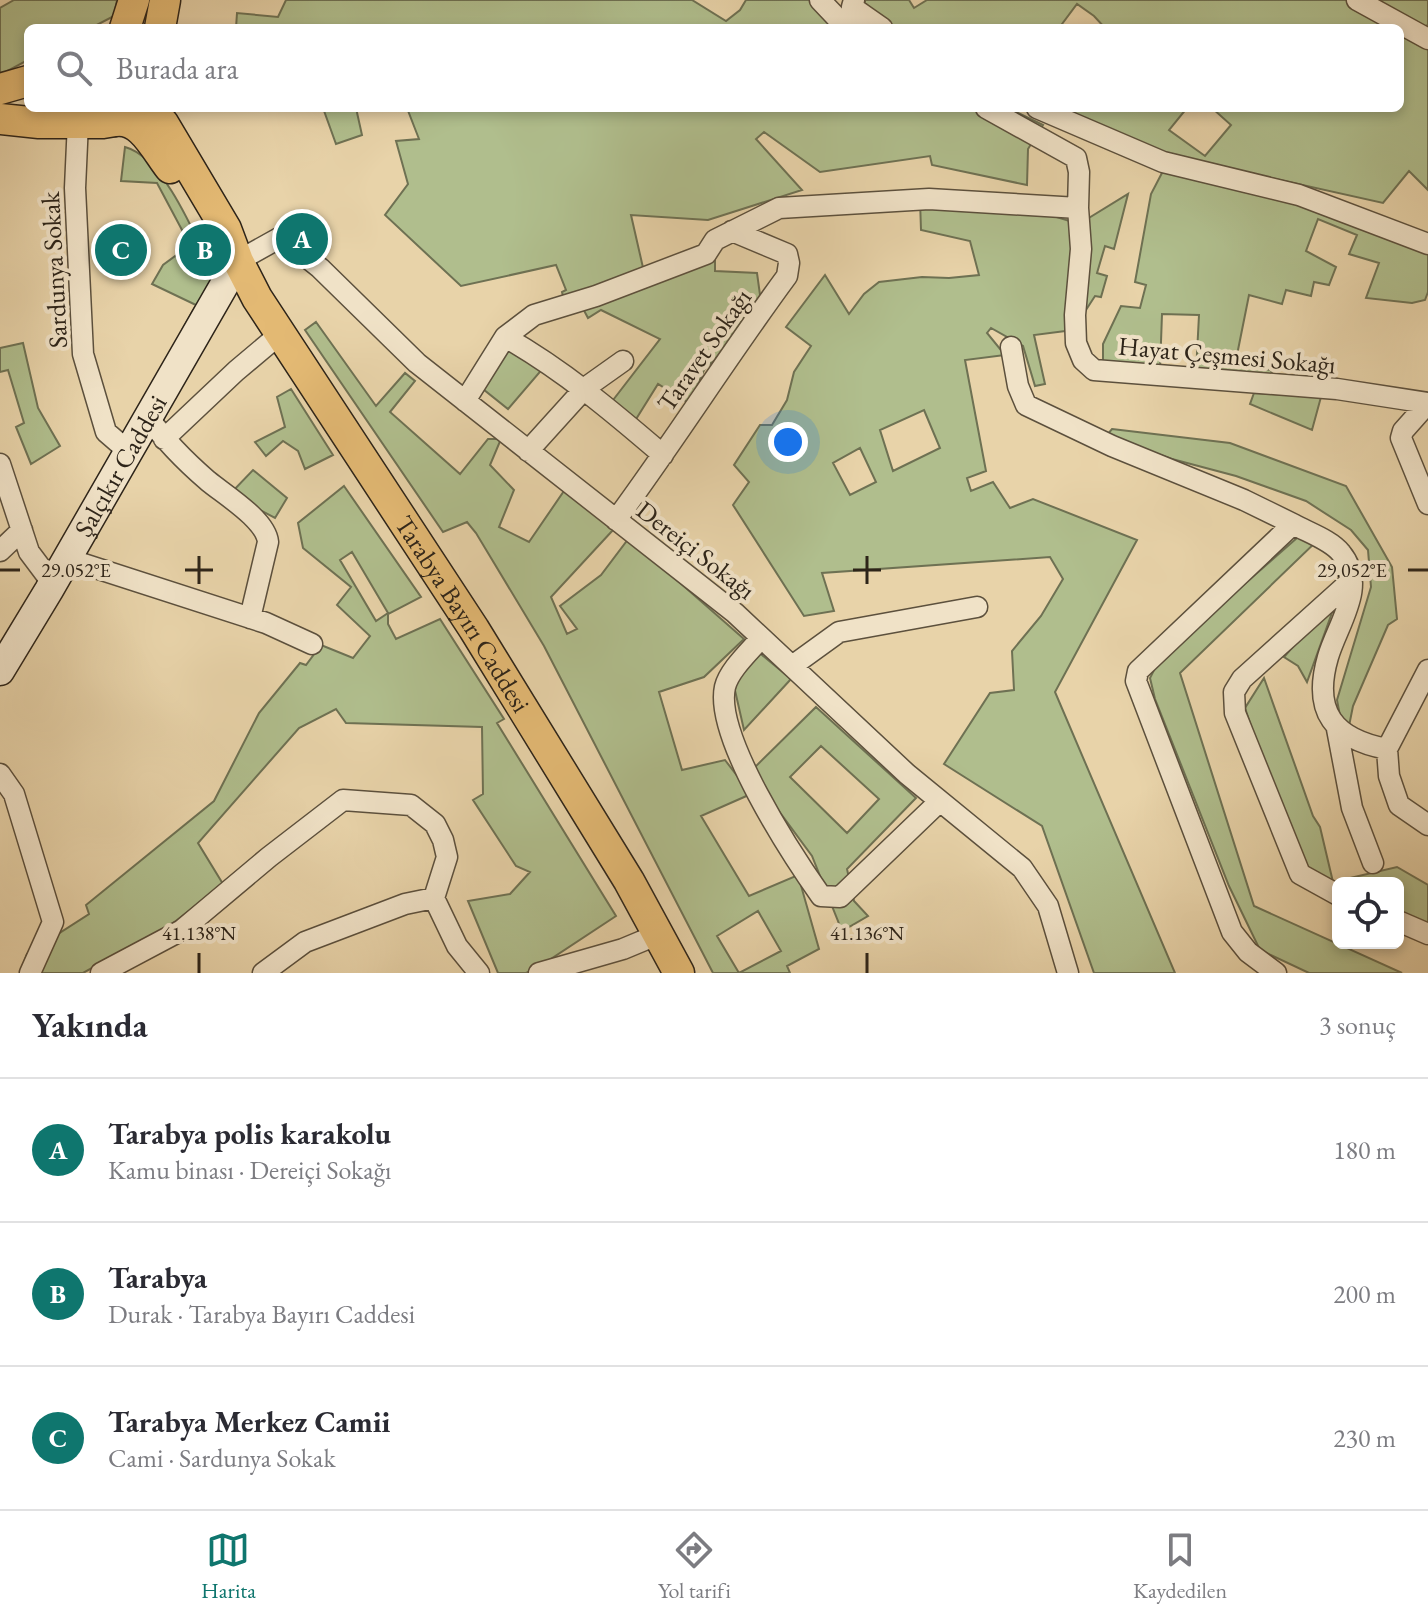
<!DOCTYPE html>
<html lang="tr">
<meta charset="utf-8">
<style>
:root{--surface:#fff;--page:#f2f2f3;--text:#2b2b33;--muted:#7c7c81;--line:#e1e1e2;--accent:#0f766e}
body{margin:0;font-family:"EB Garamond",serif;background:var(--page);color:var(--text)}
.controls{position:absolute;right:24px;bottom:24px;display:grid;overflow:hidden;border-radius:12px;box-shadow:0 4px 12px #0003}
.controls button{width:72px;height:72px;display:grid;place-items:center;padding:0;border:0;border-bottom:2px solid var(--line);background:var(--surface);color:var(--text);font:40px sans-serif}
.you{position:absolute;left:788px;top:442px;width:28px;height:28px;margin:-20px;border:6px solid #fff;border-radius:50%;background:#1a73e8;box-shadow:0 0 0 12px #1a73e833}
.badge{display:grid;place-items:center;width:52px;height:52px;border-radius:50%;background:var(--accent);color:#fff;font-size:26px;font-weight:700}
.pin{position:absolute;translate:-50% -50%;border:4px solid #fff;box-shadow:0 2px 8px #0006}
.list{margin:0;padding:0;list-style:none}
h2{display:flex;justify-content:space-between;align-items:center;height:104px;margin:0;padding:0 32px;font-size:34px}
h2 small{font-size:26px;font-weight:400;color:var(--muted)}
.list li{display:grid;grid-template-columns:52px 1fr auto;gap:24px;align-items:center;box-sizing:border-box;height:144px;padding:0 32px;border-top:2px solid var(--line)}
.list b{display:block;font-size:30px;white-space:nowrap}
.list p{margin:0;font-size:26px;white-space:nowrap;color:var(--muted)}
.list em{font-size:26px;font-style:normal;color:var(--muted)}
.icon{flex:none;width:44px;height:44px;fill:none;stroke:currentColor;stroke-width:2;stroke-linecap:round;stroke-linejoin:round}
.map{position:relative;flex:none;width:1428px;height:973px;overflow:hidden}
.search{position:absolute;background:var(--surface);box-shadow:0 4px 12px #0003;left:24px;right:24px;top:24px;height:88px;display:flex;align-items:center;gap:20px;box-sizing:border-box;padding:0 28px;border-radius:12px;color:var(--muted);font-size:30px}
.sheet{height:536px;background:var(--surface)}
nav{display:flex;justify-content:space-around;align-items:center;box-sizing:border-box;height:112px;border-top:2px solid var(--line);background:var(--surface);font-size:22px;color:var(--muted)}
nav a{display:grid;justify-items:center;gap:4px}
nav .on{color:var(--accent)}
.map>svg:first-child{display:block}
</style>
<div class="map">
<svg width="1428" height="973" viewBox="0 0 1428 973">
<rect width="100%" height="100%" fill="#e8d3a9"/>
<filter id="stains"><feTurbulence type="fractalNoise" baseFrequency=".0025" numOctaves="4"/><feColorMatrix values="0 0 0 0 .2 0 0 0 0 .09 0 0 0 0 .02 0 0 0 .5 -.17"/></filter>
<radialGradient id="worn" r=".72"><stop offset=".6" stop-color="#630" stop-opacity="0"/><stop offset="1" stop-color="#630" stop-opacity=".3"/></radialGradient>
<path fill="#b0be8d" stroke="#6e7153" stroke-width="2" fill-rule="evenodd" d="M14,0h103l-3,16 -23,12h-63v32l-28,15v-67z
M286,0h406l34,21 14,-11 6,-10h87l31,28h-628l1,-15 41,4z
M865,0h44l5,8 13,-8h501v24l-3,5 3,2v159l-19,-19 -26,32 -228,-51 -103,-44h135l-18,22 36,26 26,-31 -19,-17h188v-80h-295l-11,-12 -17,-12 -18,24h-164l-8,-4 -22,-21z
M323,108h33l6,27 -26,9z
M407,108h601l35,17 -15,24 -1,36 -95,-20 -2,-9 -110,16 -56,-40 -8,7 46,51 -94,30 -77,-5 13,57 71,-19v18l42,2 4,29 -35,46 -22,22 -14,34 -32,-20 -25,40 -23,-20 50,-65 -59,-29 -13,8 -9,-17 -15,-1 -2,-8 4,-2 -10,-25 -95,21 -76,-71 23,-31 -12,-43 23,-2z
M125,147c42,11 75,101 94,138l-30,52 -7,-7 14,-25 -44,-21 11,-19 27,-20 -33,-62 -36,-2z
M1163,171l144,35 121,41v45l-3,8 -13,3 -46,-5 13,-35 -30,-9 8,-19 -39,-16 -12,32 30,16 -7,18 -15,-3 -3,14 -25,-6 -4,14 -33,-9 -14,70 36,5 3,14 -78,-11 3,-58 -37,-1 -2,56 -57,-9v-17l18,-38 19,2 6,-23 -11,-3 16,-88z
M1128,194l-14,55 -9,-3 -8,27 10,3 -6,21 -6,-1 -22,34 -39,5 11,49 -10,2 -12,-40 -32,-18 -4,5 18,22 -40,5 21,111 -19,7 4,13 22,-9 17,26 23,-9 104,41 -82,152 120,281h-81l-52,-147 -98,-62 46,-71 24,-3 -2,-39 29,-35 22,-37 -13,-22 -228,16 12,38 -30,5 -71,-111 16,-23 -15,-17 26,-40h12l15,-25 7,-28 17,-26 -25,-19 39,-52 24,39 15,-20 15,-12 43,-5 27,1 30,-3 -9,-34 -49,-11 -1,-30 104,7 55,17zM924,410l16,38 -47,23 -13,-41zM860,448l16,34 -26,13 -17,-32z
M316,322l60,84 29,-33 10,8 -25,31 70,62 28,-35h13l-11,26 24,25 -15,37 30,15 37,-54 47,42 -62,67 16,37 10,-5 -17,-23 41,-31 28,-37 115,101 -40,38 -45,15 23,78 43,-10 26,34 -50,22 48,80 49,-21 21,74 -32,17 3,7h-77l-169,-327 -68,-113 -9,-11 -24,10 -138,-202zM758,911l23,40 -42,22 -22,-37z
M513,341l32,25 -37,43 -30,-24z
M23,343l15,65 22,38 -29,18 -15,-37 8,-4 -16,-53 -8,2v-24z
M291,389l42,66 -28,14 -7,-18 -15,-10 -17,15 -11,-14 30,-15 -8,-30z
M1254,393l67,4 -9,33 -62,-26z
M1112,429l118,14 116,43 46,81 5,52 -9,6 -35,81 -4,20 -9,-10 -3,-16 34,-113 -3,-37 -17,-20 -45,-29 -70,-25 -64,-17 -66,-23z
M253,470l34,28 -12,20 -45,-24z
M344,486l77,111 -33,17v10l8,15 44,-20 64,100 -7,4 119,193 -79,52 -11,5h-28l-30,-72 42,-7 20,-22 -14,-6 -43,-66 10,-6 -1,-67 -136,-4 -10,-14 -37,19 -101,115 25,41 -51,40 -89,49h-63l7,-19 62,-40 -3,-9 128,-104 45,-88 41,-50 6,2 15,-20 32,13 17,-22 -33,-31 14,-18 -48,-39 -5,-25zM352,552l36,61 -12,8 -36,-61z
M1306,530l14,8 -140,135 74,233 148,67h-93l-49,-23 -31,-64 -74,-187 -5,-21 10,-20z
M1335,598l-2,12 -26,72 -9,-16 -14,-9z
M750,645l41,34 -47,51 -10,-44z
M1264,678l49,138 7,11 13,55 64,-15 31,18v54l-30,-15v-41h-60v10l-38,-20 -55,-165z
M816,707l100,91 -69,71 7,32 14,15 -26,15 -30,-75 -62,-84zM821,746l58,53 -32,34 -57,-56z"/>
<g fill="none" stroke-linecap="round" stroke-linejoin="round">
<g stroke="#5c503d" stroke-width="23">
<path id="street" d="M820,0l18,19 13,9
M854,0l-2,7 30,21
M1357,0l71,39
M1037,108l126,54 136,33 129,49
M78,122l-3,66 8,166 23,78 22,19
M1078,208l3,41 -6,66 1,28 7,17 11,10 243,19 91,14
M238,261l43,-24 39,31 97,95 318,250 172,161 115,94 26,38 20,67
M505,337c58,33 108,75 158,118
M1011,347l7,39 8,19 86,41 132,54 49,24 -155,147 -2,10 96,251 16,20 28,21
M465,401l40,-64 29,-22 62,-19 110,-42 9,-14 64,-32 150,-9 149,9 1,-36 -3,-14 -90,-50
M1428,403l-25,28 -2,7 27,66
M148,417c17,24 38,45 60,64 17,14 58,39 60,61l-18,76
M164,439l72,-68 44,-37
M528,451l57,-63 38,-27
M0,464l29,88 24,32
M616,520c59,-80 112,-164 171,-244l2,-13 -2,-9 -55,-23
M1293,524c14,8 38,16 48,29 27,33 -3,70 -13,104 -16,55 6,82 59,92l41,-79
M0,551l22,-21
M68,559l198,64 46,21
M761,638c-11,13 -32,32 -36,49 -11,49 67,168 96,209l19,1 100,-96
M792,666l47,-34 138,-25
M1337,729l15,79 21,55
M1387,749l2,27 10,29 29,20
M0,774l14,20 39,128 -23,51
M1338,895l-38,-21 -65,-161 -1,-21 8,-13 110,-99
M1398,921l30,13
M101,973l81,-43 87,-73 74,-57 68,5 24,19 8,16 4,17 -13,41
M263,973l42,-31 100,-38 29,-6 23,48 22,27
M539,973l84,-24 36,-15"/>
</g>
<g stroke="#2d2419" stroke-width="31">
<g id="secondary">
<path id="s1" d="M0,671l49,-81 189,-329"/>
</g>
</g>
<g stroke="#2d2419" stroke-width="33">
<g id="primary">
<path d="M125,28l9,-28"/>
<path d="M160,28l5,-28"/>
<path d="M0,89l28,-8"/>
<path id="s2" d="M150,108l13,15 63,106 12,32 19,37 217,331 155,252 50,92"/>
<path d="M0,119l39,4h64l12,-2 15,-11"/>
<path d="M115,121c26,-4 40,28 55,47"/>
</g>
</g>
<use href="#street" stroke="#f0e2c7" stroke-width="20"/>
<use href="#secondary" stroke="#f0e2c7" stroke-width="28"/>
<use href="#primary" stroke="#e4ba74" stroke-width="30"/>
</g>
<path fill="none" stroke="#2d2419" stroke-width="3" d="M199,556v28M867,556v28M0,570h20M185,570h28M853,570h28M1408,570h20M199,953v20M867,953v20"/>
<g text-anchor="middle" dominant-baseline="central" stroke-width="8" stroke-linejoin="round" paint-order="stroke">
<g font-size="26" fill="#2d2419" stroke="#f0e2c7">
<text transform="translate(54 270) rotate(-93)">Sardunya Sokak</text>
<text transform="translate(704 350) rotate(-55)">Taravet Sokağı</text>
<text transform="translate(1227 355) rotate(5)">Hayat Çeşmesi Sokağı</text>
<text stroke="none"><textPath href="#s1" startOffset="238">Şalçıkır Caddesi</textPath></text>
<text transform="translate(696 550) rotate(38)">Dereiçi Sokağı</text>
<text stroke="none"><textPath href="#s2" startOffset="596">Tarabya Bayırı Caddesi</textPath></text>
</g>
</g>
<g font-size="20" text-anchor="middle" fill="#2d2419" stroke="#f0e2c7" stroke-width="8" stroke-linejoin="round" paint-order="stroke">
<text x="1352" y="577">29.052°E</text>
<text x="76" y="577">29.052°E</text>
<text x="199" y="940">41.138°N</text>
<text x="867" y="940">41.136°N</text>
</g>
<rect width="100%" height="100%" filter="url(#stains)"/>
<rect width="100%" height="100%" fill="url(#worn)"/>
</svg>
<div class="controls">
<button><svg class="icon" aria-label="locate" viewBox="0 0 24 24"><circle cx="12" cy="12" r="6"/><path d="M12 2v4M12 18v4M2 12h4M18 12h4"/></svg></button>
</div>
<div class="you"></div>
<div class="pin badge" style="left:302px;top:239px">A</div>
<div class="pin badge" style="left:205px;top:250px">B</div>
<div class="pin badge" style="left:121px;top:250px">C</div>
<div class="search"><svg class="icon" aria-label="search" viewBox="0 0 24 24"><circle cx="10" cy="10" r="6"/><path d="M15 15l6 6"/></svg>Burada ara</div>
</div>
<section class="sheet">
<h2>Yakında<small>3 sonuç</small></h2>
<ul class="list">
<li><span class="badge">A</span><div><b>Tarabya polis karakolu</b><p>Kamu binası · Dereiçi Sokağı</p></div><em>180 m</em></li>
<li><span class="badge">B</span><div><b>Tarabya</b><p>Durak · Tarabya Bayırı Caddesi</p></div><em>200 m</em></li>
<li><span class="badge">C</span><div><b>Tarabya Merkez Camii</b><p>Cami · Sardunya Sokak</p></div><em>230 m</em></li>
</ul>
</section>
<nav>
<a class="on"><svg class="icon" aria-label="map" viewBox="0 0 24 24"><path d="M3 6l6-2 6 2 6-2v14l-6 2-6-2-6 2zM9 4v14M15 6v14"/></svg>Harita</a>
<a><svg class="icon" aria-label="directions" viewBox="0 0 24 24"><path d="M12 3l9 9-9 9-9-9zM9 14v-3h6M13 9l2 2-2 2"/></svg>Yol tarifi</a>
<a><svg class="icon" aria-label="saved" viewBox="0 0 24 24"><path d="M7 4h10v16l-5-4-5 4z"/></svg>Kaydedilen</a>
</nav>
